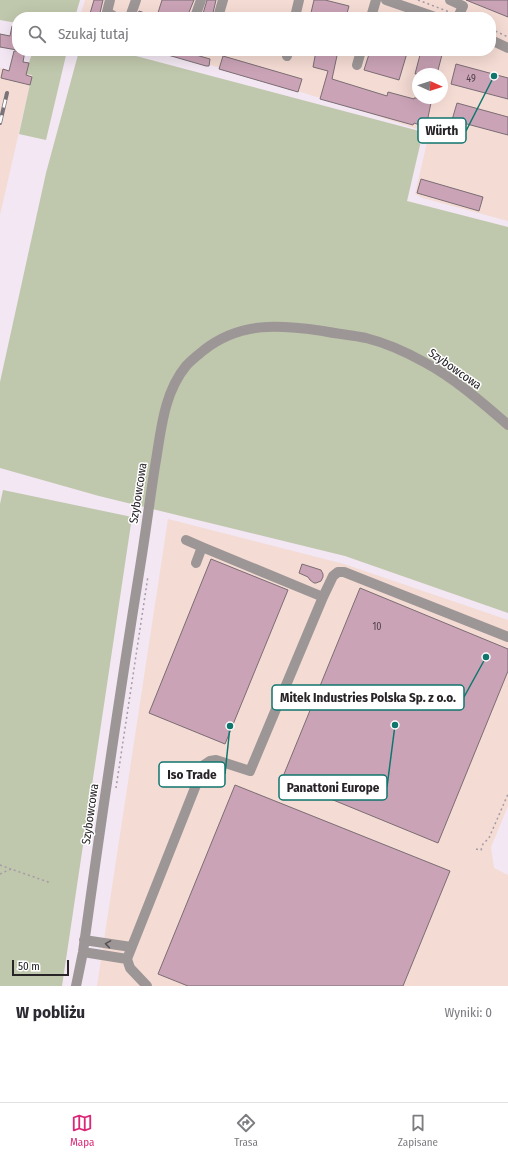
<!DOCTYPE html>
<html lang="pl">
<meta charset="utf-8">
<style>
:root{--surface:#fff;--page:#f2f2f3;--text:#2b2b33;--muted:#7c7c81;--line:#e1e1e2;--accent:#db2777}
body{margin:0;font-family:"Fira Sans Condensed",sans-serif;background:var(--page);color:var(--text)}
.compass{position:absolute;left:412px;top:68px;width:36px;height:36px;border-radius:50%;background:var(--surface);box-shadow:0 4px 16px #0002;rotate:93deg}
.scale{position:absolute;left:12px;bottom:10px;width:57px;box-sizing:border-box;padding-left:4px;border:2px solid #272327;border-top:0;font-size:11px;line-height:14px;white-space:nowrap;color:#272327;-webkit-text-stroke:3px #fff;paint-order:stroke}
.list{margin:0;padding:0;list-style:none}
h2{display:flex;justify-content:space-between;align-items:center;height:52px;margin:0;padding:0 16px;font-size:17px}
h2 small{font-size:13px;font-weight:400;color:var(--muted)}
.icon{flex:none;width:22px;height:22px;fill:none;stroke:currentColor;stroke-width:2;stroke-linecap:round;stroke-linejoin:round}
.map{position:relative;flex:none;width:508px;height:986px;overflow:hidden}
.search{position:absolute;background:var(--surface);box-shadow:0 4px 16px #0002;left:12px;right:12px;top:12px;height:44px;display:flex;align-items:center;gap:10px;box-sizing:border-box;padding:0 14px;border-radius:16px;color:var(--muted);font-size:15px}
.sheet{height:116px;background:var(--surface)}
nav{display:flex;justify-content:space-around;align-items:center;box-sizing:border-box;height:56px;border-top:1px solid var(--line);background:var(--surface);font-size:11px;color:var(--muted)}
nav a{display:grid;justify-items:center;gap:2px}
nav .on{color:var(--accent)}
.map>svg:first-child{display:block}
</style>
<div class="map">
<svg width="508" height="986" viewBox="0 0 508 986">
<rect width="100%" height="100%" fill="#f2e7f2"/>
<path fill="#f4dbd3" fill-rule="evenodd" d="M85,0h423v221l-85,-23 -8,-4 14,-60 -6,-3 -76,-25 -183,-55h327v-34h-411zM418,74h24v24h-24z
M0,68l32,7 -32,140z
M168,519l176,45 164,56v186l-17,41 3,21 14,7v111h-411z"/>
<path fill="#bfc7ac" d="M0,0h80l-5,17h-58v6l-17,-3z
M33,51h34l-21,89 -27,-6 13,-59 -7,-1z
M79,51h38l306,81 -16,69 101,26v386l-163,-57 -246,-60 -99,-28v-86l46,-209z
M3,490l129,27 -70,469h-62v-482z"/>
<path fill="#caa3b6" stroke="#7a6d73" d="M94,0h9l-4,17h-10z
M162,0h32l-7,17h-26l-4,-1z
M207,0h9l-4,17h-10z
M314,0h11l24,6 -3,11h-36z
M466,0h42v17z
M139,11l15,5v1h-17z
M12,26l5,1v23l-17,-3v-13l10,2z
M14,51h11l-2,11 6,1 -3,12 6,2 -2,8 -29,-7 2,-9 6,2z
M162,51h20l28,8 -1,7h-3l-45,-13z
M316,51h22l-6,28 55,17 1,-4 26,7v-1h18l-6,29 -12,-4 -1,2 -93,-26 8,-28 -15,-4z
M370,51h32l5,2 -8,27 -35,-10z
M421,51h22l-6,23h-22z
M223,56l79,23 -4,13 -79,-23z
M456,64l52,14v21l-57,-15z
M457,103l51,14v18l-56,-15z
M421,179l62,18 -4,14 -62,-18z
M211,559l77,31 -63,154 -76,-31z
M302,564l19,6 2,4v3l-2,4 -5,2h-2l-4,-3 -2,-3 -9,-4z
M360,588l148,61v22l-70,172 -156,-64z
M235,785l215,86 -47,115h-215l-30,-12z"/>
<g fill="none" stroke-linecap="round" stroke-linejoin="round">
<path stroke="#a49ba4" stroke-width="1.5" stroke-dasharray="2 3" stroke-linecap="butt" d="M418,0l34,13
M491,29l17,8
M116,788l32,-212
M476,849l5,1 2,-6 6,-6 19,-44
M0,865l11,4
M0,874l11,-5 40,14"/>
<path stroke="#9d9696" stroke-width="10" d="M110,0l-3,12 8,5
M386,0l49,17
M450,0l13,6 -5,11
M130,17l6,-17
M195,17l6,-17
M218,17l5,-17
M295,17l4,-17
M371,17l5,-17
M491,40l17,8
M287,56l1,-5
M357,65l4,-14
M186,540l16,7
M196,563l6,-16 121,50
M84,940l47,7
M83,952l44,7
M76,986l7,-34c18,-131 37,-261 58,-391 5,-31 9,-63 14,-95 6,-34 8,-72 31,-100 5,-6 12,-11 18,-16 37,-29 76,-25 119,-19 14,3 29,4 43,7 20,5 40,14 58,24 30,16 59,41 84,63
M147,986l-17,-18 -3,-9 77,-194 6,-4 6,-1 34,11 73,-174 10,-21 5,-4h6l164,65"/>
<g stroke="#7a747a" stroke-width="4">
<path id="rail" d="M0,123l7,-30"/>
</g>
<use href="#rail" stroke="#fff" stroke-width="2.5" stroke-dasharray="8" stroke-linecap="butt"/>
</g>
<defs><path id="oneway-chevron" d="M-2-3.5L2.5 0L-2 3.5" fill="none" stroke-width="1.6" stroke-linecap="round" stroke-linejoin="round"/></defs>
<use stroke="#565153" href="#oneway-chevron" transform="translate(108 944) rotate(-171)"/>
<g text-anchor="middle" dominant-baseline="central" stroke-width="3" stroke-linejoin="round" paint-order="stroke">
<g font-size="10" fill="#50434b">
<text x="471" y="79">49</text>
<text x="377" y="627">10</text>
</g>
<g font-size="12" fill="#272327" stroke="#fff">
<text transform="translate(455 369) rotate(35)">Szybowcowa</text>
<text transform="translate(138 493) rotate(-81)">Szybowcowa</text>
<text transform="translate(90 814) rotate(-82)">Szybowcowa</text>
</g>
</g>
<path fill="none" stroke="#0f766e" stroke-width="1.5" d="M494 76L466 131M486 657L464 697M230 726L225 774M395 725L387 787"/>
<g fill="#0f766e" stroke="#fff" stroke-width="1.5">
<circle cx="494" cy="76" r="4"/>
<circle cx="486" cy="657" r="4"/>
<circle cx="230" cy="726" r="4"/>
<circle cx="395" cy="725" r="4"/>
</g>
<g fill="#fff" stroke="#0f766e" stroke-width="1.5">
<rect x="418" y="118" width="48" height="25" rx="4"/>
<rect x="272" y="685" width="192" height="25" rx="4"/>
<rect x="159" y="762" width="66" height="25" rx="4"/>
<rect x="279" y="775" width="108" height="25" rx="4"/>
</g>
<g font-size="13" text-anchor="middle" font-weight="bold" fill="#272327">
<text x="442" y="135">Würth</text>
<text x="368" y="702">Mitek Industries Polska Sp. z o.o.</text>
<text x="192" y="779">Iso Trade</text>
<text x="333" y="792">Panattoni Europe</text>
</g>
</svg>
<svg class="compass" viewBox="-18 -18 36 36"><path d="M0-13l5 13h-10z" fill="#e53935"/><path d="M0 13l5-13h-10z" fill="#7c7c81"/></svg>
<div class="scale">50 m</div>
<div class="search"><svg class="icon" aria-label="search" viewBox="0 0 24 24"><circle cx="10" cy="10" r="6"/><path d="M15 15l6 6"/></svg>Szukaj tutaj</div>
</div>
<section class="sheet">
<h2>W pobliżu<small>Wyniki: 0</small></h2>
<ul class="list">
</ul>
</section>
<nav>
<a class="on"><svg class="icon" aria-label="map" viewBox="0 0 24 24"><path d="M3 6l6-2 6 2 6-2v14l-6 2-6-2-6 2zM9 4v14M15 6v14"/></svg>Mapa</a>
<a><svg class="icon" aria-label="directions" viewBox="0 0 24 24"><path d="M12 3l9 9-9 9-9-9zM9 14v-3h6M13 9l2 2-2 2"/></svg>Trasa</a>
<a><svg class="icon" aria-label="saved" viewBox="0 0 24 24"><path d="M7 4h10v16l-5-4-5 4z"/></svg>Zapisane</a>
</nav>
